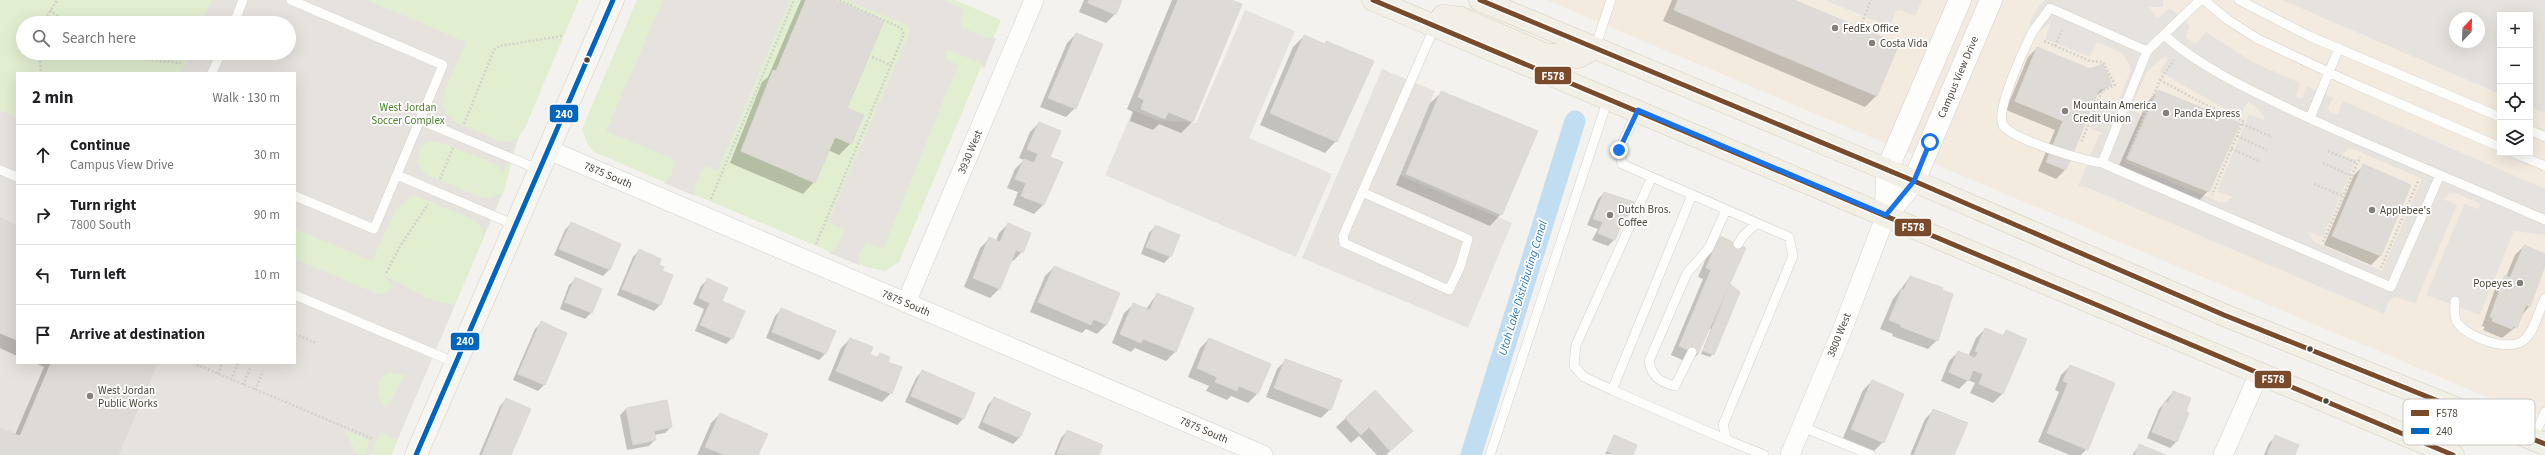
<!DOCTYPE html>
<meta charset="utf-8">
<style>
:root{--surface:#fff;--page:#f2f2f2;--text:#202124;--muted:#757577;--line:#e0e0e0}
body{margin:0;font-family:"Source Sans 3",sans-serif;background:var(--page);color:var(--text)}
.controls{position:absolute;right:12px;top:12px;display:grid;overflow:hidden;border-radius:0px;box-shadow:0 4px 16px #0002}
.controls button{width:36px;height:36px;display:grid;place-items:center;padding:0;border:0;border-bottom:1px solid var(--line);background:var(--surface);color:var(--text);font:20px sans-serif}
.compass{position:absolute;left:2449px;top:12px;width:36px;height:36px;border-radius:50%;background:var(--surface);box-shadow:0 4px 16px #0002;rotate:23deg}
.stop{position:absolute;width:12px;height:12px;margin:-9px;border:3px solid #1a73e8;border-radius:50%;background:#fff}
.stop.end{background:#1a73e8;border-color:#fff;box-shadow:0 1px 4px #0008}
.list{margin:0;padding:0;list-style:none}
h2{display:flex;justify-content:space-between;align-items:center;height:52px;margin:0;padding:0 16px;font-size:17px}
h2 small{font-size:13px;font-weight:400;color:var(--muted)}
.list li{display:grid;grid-template-columns:26px 1fr auto;gap:12px;align-items:center;box-sizing:border-box;height:60px;padding:0 16px;border-top:1px solid var(--line)}
.list b{display:block;font-size:15px;white-space:nowrap}
.list p{margin:0;font-size:13px;white-space:nowrap;color:var(--muted)}
.list em{font-size:13px;font-style:normal;color:var(--muted)}
.icon{flex:none;width:22px;height:22px;fill:none;stroke:currentColor;stroke-width:2;stroke-linecap:round;stroke-linejoin:round}
.map{position:relative;flex:none;width:2545px;height:455px;overflow:hidden}
.search{position:absolute;background:var(--surface);box-shadow:0 4px 16px #0002;left:16px;top:16px;width:280px;height:44px;display:flex;align-items:center;gap:10px;box-sizing:border-box;padding:0 14px;border-radius:22px;color:var(--muted);font-size:15px}
.panel{position:absolute;background:var(--surface);box-shadow:0 4px 16px #0002;left:16px;top:72px;width:280px;height:292px;border-radius:0px}
.map>svg:first-child{display:block}
</style>
<div class="map">
<svg width="2545" height="455" viewBox="0 0 2545 455">
<rect width="100%" height="100%" fill="#f4f2ee"/>
<path fill="#f3ebdf" fill-rule="evenodd" d="M1546,0h999v416l-32,-11 -12,-2zM2500,15h30v138h-30zM2455,18h24v24h-24z"/>
<path fill="#e6e2de" d="M0,110l17,7v246h278v-126l160,68 -64,150h-391z"/>
<path fill="#e1eecf" fill-rule="evenodd" d="M0,0h579l-54,128 -6,8 -15,54 -49,115 -28,-6 -44,-25 11,13 -10,6h-9l-80,-34v-186h-278v44l-17,-7zM23,23h266v30h-266z
M637,0h318l46,20 -102,242 -14,9 -19,-4 -272,-115 -6,-7 -6,-16z
M390,372l15,3 -19,33c-11,-12 -13,-28 4,-36z
M344,430l25,10 -4,15h-7z
M381,431l9,7 8,1 -7,16h-21z"/>
<path fill="#e6e3df" fill-rule="evenodd" d="M212,0h155l99,42 -21,48 -2,14 4,11 9,7 43,19 9,1 11,-6 -15,36 -9,-8 -58,-23 -9,1 -8,5 -3,15 8,12 53,22 11,3 13,-6 -18,43 -2,-9 -8,-7 -61,-25 -17,14 -24,52 -77,-32v-156h-114l9,-20h99v-30h-87z
M663,0h127l-72,170 -12,-4 -5,5 -7,18 1,7 -31,-13 5,-4 6,-14 -2,-6 -67,-28z
M846,0h98l19,9 -3,11 3,8 24,10h9l-12,31 -4,-6 -31,-13 -4,1 1,8 12,6 -75,184 -17,-7 -7,13v10l-30,-12 8,-6 7,-17 -16,-8 82,-191 -3,-6z
M1825,0h97l-7,16 -14,-6 -5,1 -6,16z
M2045,0h118v7h-14l8,11 13,-10 20,18 -4,10 4,6 6,2 10,-12 45,29 49,22 -4,14 6,2 4,-13 27,12 -6,12 7,4 4,-1 5,-12 202,88v46l-31,-4 -34,84 -54,-20 39,-92 12,6 3,-2 -1,-4 -22,-9h-7l-7,5 14,6 -42,99 -18,-7 -8,3 -5,14 -298,-127 -8,-1 21,-51 5,-1 -14,-6 12,-29 15,6 13,-33v-7l-8,-12 -25,-11 -7,15 -45,-18 5,-14 -2,-1 -7,6 -12,-6 7,-14zM2165,56l3,3 -8,12 17,11 63,35 8,-15 7,4 9,10v4l-15,-6 -32,77 15,6 -6,5h-6l-96,-40 19,-45 -7,-5 -2,-11 13,-30zM2348,149h6l68,30 -40,92 -68,-29 -6,-10 15,5 33,-77 -14,-5z
M2282,0h263v113l-15,-6v-92h-30v79zM2455,18h24v24h-24z
M1245,10l50,21 -46,107 83,36 -36,83 -191,-82 28,-65 24,10 39,3z
M1382,69l53,22 -35,84 112,48 -44,105 -166,-70z"/>
<path fill="#0003" d="M801,0h31l18,144 -11,11 -11,-5 -14,32 -11,12 -73,-31 32,-81 6,-5z
M1084,0h37l-6,14 -9,9 -27,-11z
M1172,0h57l11,5 -48,117 -11,11 -22,-9 -6,6 -23,-9 3,-9 -6,-3z
M1672,0h120l85,95 -12,12 -202,-86z
M1076,34l-1,74 -9,9 -26,-10 27,-64z
M1304,36l20,9 3,-3 9,99 -11,12 -65,-28 33,-78z
M2037,48l74,36 -15,12 -31,74 -9,9 -18,-8 17,-41 -49,-20 22,-53z
M2158,91l50,100 -11,12 -80,-33 30,-68z
M1442,92l59,122 -11,12 -94,-41 34,-82z
M1039,123l10,35 13,5 -19,42 -9,9 -21,-9 5,-13 -11,-4 8,-19 9,-9 -5,-2 11,-26z
M2363,166l17,90 -9,9 -47,-20 30,-70z
M1604,193l29,18 -7,6 -2,-1 -10,24 -6,6 -16,-6 6,-11 -11,-4 11,-26z
M0,219l17,8v129l-17,-8z
M571,223l49,21 -11,26 -6,6 -49,-21 11,-25z
M1008,224l14,28 -9,9 -2,-1 -12,29 -9,9 -26,-11 16,-39 10,-10 6,3 3,-8z
M1155,226l23,10 -8,21 -6,6 -23,-9 8,-21z
M1720,238l8,47 10,7 -25,62 -3,3 -9,-3 10,-25 -2,-1 -11,26 -9,9 -18,-8 32,-76 -5,-2 13,-30z
M2524,246l21,9v9l-16,43 -8,9 -5,11 -14,11 -19,-8 2,-3 -3,-1 14,-40 10,-9 9,-22z
M639,250l22,21 11,5 -12,29 -6,6 -37,-16 16,-38z
M1054,267l52,58 -9,9 -11,-5 -4,4 -52,-21 15,-36z
M1910,277l10,4 1,-1 31,15 -15,45 -9,9 -36,-13 1,-2 -13,-5 13,-30z
M576,279l25,10 -10,24 -6,6 -25,-10 9,-24z
M707,280l25,58 -6,6 -31,-13 9,-22 -11,-5 8,-18z
M1157,294l36,15 -18,43 -9,9 -31,-13 -4,4 -19,-9 12,-30 10,-9 12,5z
M782,309l52,22 -9,23 -6,6 -53,-22 9,-22z
M541,323l25,11 -22,51 -6,6 -25,-11 22,-51z
M1985,329l17,7 5,-5 18,8 -23,55 -9,9 -23,-10 5,-10 -7,-3 -9,9 -18,-8 8,-20 9,-9 10,5 8,-19z
M850,339l19,16 7,3 4,-4 11,39 -9,9 -54,-22 13,-32z
M1209,339l48,55 -9,9 -17,-7 -4,4 -21,-9 3,-5 -21,-9 12,-29z
M1286,360l44,49 -9,9 -55,-21 11,-28z
M35,363h121l-39,92h-117v-26l15,6 29,-68z
M2070,366l17,83 -6,6h-11l-32,-13 21,-50 -4,-2 6,-15z
M922,371l42,47 -7,7 -52,-23 11,-24z
M1872,381l11,61 -9,9 -31,-13 20,-48z
M1375,391l27,49 -16,15h-9l-18,-19 -8,7 -15,-16z
M2173,392l11,20 -8,30 -6,6 -23,-10 12,-29z
M994,398l25,40 -6,6 -35,-16 10,-23z
M506,399l4,56h-31l21,-49z
M626,409l45,18 -6,6 -11,2 1,5 -6,6 -22,4 -7,-35z
M1934,410l19,45h-43l15,-36z
M720,414l37,41h-60l14,-32z
M1067,431l35,15 -4,9h-44l7,-17z
M1615,436l17,19 -27,-1z
M2275,437l19,18h-30l5,-12z
M2140,445l23,10h-31z"/>
<g fill="none" stroke-linecap="round" stroke-linejoin="round">
<path stroke="#c0ddf1" stroke-width="21" d="M1471,455l104,-334"/>
</g>
<path fill="#dedbd6" stroke="#dcd9d4" d="M806,0h28l50,21 -37,87 17,7 -13,29 -16,-7 -20,46 -74,-32 32,-81 3,1z
M1089,0h33l-6,15 -28,-12z
M1178,0h53l11,4 -49,118 -25,-10 -3,7 -24,-10 3,-9 -6,-3z
M1678,0h116l105,44 -22,52 -203,-86z
M1076,33l27,11 -27,65 -28,-11z
M1304,35l21,9 1,-3 48,20 -37,81 -67,-29z
M2037,47l53,22 13,-5 9,21 -13,5 -33,80 -20,-8 17,-41 -48,-20z
M2158,90l82,33 -31,69 -82,-33z
M1441,91l97,40 -36,84 -96,-41z
M1039,122l22,9 -11,26 13,5 -19,43 -23,-9 5,-13 -11,-4 9,-20 10,4 4,-9 -11,-5z
M2363,164l48,21 -30,71 -49,-20z
M1604,192l33,11 -4,8 -5,-2 -13,31 -17,-7 5,-11 -10,-3z
M0,218l17,8v114l-17,-7z
M571,222l50,22 -11,26 -51,-21z
M1008,223l23,10 -8,20 -7,-3 -16,39 -27,-11 16,-41 11,5z
M1155,225l25,10 -9,22 -25,-10z
M1720,236l26,12 -48,106 -19,-8 32,-76 -5,-2z
M2524,245l21,9v11l-15,42 -4,-2 -9,23 -4,-2 -1,3 -20,-8 1,-3 -3,-1 15,-42 5,3z
M639,249l22,10 -2,6 5,2 -2,4 11,4 -12,30 -39,-16z
M1054,266l66,27 -13,32 -14,-6 -2,6 -53,-23z
M1910,276l33,12 -1,2 11,4 -15,47 -37,-14v-2l-12,-5 13,-31 2,1z
M575,277l27,12 -10,24 -27,-11z
M707,278l21,10 -6,13 23,10 -12,28 -33,-14 10,-22 -11,-5z
M1730,284l10,8 -26,63 -11,-4z
M1157,293l37,15 -18,44 -33,-13 -2,4 -21,-9 13,-31 17,7z
M781,308l55,23 -10,23 -54,-22z
M541,321l26,12 -22,52 -27,-11z
M1985,328l19,8 2,-6 21,9 -24,55 -24,-10 4,-10 -10,-4 -4,11 -20,-9 9,-21 17,7 3,-6 -3,-1z
M850,338l23,9 -3,7 8,4 2,-5 10,4 -2,5 14,5 -10,27 -56,-23z
M1209,338l62,26 -13,30 -19,-8 -2,5 -22,-9 2,-5 -20,-9z
M1285,359l57,21 -11,30 -57,-22z
M51,363h106l-39,92h-118v-27l20,8z
M2070,365l45,18 -27,67 -41,-17 21,-50 -5,-2z
M922,370l53,23 -11,26 -53,-23z
M1872,380l32,14 -20,49 -33,-14z
M1375,390l38,41 -23,20 -21,-24 -8,8 -16,-17z
M2173,391l18,7 -5,13 3,2 -12,29 -25,-10 13,-31 3,2z
M994,397l37,16 -11,25 -37,-16z
M506,398l25,11 -20,46h-29z
M667,400l5,27 -18,4 2,9 -23,5 -7,-37z
M1933,409l35,14 -14,32h-40z
M720,413l48,21 -10,21h-33l-20,-8z
M1067,430l36,15 -4,10 -42,-1z
M1614,435l23,10 -4,10h-17l-9,-4z
M2275,435l24,10 -4,10h-28z
M2139,444l27,11h-31z"/>
<g fill="none" stroke-linecap="round" stroke-linejoin="round">
<g stroke="#d2d0cb" stroke-width="10">
<path id="service" d="M291,0l152,65 -69,164 -79,-33
M2204,0l24,20 30,19 96,45 146,63
M2239,0l70,36 191,81
M234,23l9,-23
M2164,35c40,35 88,56 136,79 80,37 164,70 245,106
M1595,48l16,-48
M2147,51l-97,-43c-6,9 -13,17 -18,25 -8,16 -37,78 -29,92 10,15 79,35 99,38l289,124 49,-112
M212,73l9,-20
M1638,110l-19,40 3,14 167,73 4,19 -70,169 4,15 37,15
M2310,118l29,-70
M420,120l120,50
M2530,130l15,7
M2514,153l31,13
M2102,163l45,-112 53,-51
M0,170l17,7
M397,175l118,50
M1362,192l106,47 -8,28 -11,23 -105,-47 -1,-7c30,-70 61,-140 92,-210
M1692,195l-80,195 115,50
M1738,244l5,-8 14,-13
M295,295l161,68
M2455,301c0,7 -2,15 2,21 9,15 54,32 68,17 10,-9 14,-29 20,-41
M1692,352l-17,34c-15,-4 -23,-9 -26,-25l38,-88 22,-25 17,-38
M1612,390l-28,-13 -10,-11 2,-21 75,-166
M1800,426l71,29
M2533,439l12,-27
M1490,455l118,-356"/>
</g>
<g stroke="#d2d0cb" stroke-width="20">
<path id="minor" d="M549,150l714,305
M906,303l128,-303
M1790,455l51,-122 45,-118
M2223,455l36,-81"/>
</g>
<g stroke="#d2d0cb" stroke-width="23">
<path id="tertiary" d="M1886,215l28,-34 77,-181
M1886,215l1,-45 73,-170"/>
</g>
<g stroke="#d3cfc5" stroke-width="23">
<path id="secondary" d="M416,455l197,-455"/>
</g>
<g stroke="#d6cebb" stroke-width="23">
<path id="primary" d="M1373,0l1080,455
M1480,0l434,181 310,134 321,129
M1435,26l8,-10 18,2 83,36 34,3 17,-9"/>
</g>
<path stroke="#d3d2cc" stroke-width="2.5" stroke-dasharray="2 2" stroke-linecap="butt" d="M50,10l16,13
M43,23l14,-23
M1862,23l9,-23
M2044,41l46,20 13,1 12,23 -13,6 -21,52
M2055,46l7,-16
M39,53l2,20
M84,53l97,10
M872,57l19,8
M2160,80l44,24 39,17 -31,74
M464,124l30,-74 5,-4 63,-10
M2242,124l30,13
M2237,136l30,14
M2231,149l30,13
M2328,151l29,12
M2127,158l33,-78 14,-20
M2323,163l29,13
M440,179l13,-31
M2314,184l29,12
M711,199l83,-199
M2323,242l37,-85
M816,244l88,-210 -3,-6 -62,-28
M2381,268l37,-87
M386,273l15,-28 27,-41
M295,334l21,9
M193,363l180,76
M218,374l4,-11
M231,380l7,-17
M243,385l8,-19
M255,390l8,-19"/>
<use href="#service" stroke="#fdfdfc" stroke-width="9"/>
<use href="#minor" stroke="#fdfdfc" stroke-width="19"/>
<use href="#tertiary" stroke="#fdfdfc" stroke-width="22"/>
<use href="#secondary" stroke="#f7f6f1" stroke-width="22"/>
<use href="#primary" stroke="#f2efe6" stroke-width="22"/>
<g stroke="#fff" stroke-width="8">
<path id="bus-1" d="M1373,0l1080,455
M1480,0l434,181 310,134 321,129"/>
</g>
<g stroke="#fff" stroke-width="8">
<path id="bus-2" d="M416,455l197,-455"/>
</g>
<use href="#bus-1" stroke="#7a4b2a" stroke-width="5"/>
<use href="#bus-2" stroke="#0065bd" stroke-width="5"/>
</g>
<g fill="none" stroke-linecap="round" stroke-linejoin="round">
<path stroke="#1a73e8" stroke-width="5" d="M1619,150l19,-40 248,105 28,-34 16,-39"/>
</g>
<g fill="#868178" stroke="#fff" stroke-width="1.5">
<circle cx="1835" cy="28" r="4"/>
<circle cx="1872" cy="43" r="4"/>
<circle cx="2065" cy="111" r="4"/>
<circle cx="2166" cy="113" r="4"/>
<circle cx="2372" cy="210" r="4"/>
<circle cx="1610" cy="215" r="4"/>
<circle cx="2520" cy="283" r="4"/>
<circle cx="90" cy="396" r="4"/>
</g>
<g fill="#4b4439" stroke="#fff" stroke-width="1.5">
<circle cx="587" cy="60" r="3.5"/>
<circle cx="2310" cy="349" r="3.5"/>
<circle cx="2326" cy="401" r="3.5"/>
</g>
<g text-anchor="middle" dominant-baseline="central" stroke-width="3.5" stroke-linejoin="round" paint-order="stroke">
<g font-size="11" fill="#4b4439" stroke="#fff" text-anchor="start">
<text x="1843" y="28">FedEx Office</text>
<text x="1880" y="43">Costa Vida</text>
<text x="2073" y="105">Mountain America<tspan x="2073" dy="13">Credit Union</tspan></text>
<text x="2174" y="113">Panda Express</text>
<text x="1618" y="209">Dutch Bros.<tspan x="1618" dy="13">Coffee</tspan></text>
<text x="2380" y="210">Applebee's</text>
<text x="2512" y="283" text-anchor="end">Popeyes</text>
<text x="98" y="390">West Jordan<tspan x="98" dy="13">Public Works</tspan></text>
</g>
<g font-size="11" fill="#4b4439" stroke="#fff">
<text transform="translate(1958 77) rotate(-67)">Campus View Drive</text>
<text transform="translate(970 152) rotate(-67)">3930 West</text>
<text transform="translate(608 175) rotate(23)">7875 South</text>
<text transform="translate(906 303) rotate(23)">7875 South</text>
<text transform="translate(1839 335) rotate(-68)">3800 West</text>
<text transform="translate(1204 430) rotate(23)">7875 South</text>
</g>
<g font-size="11" fill="#4a7f2a" stroke="#fff">
<text x="408" y="107">West Jordan<tspan x="408" dy="13">Soccer Complex</tspan></text>
</g>
<g font-size="12" font-style="italic" fill="#2e7ab2" stroke="#fff">
<text transform="translate(1523 288) rotate(-73)">Utah Lake Distributing Canal</text>
</g>
</g>
<rect x="2403" y="399" width="132" height="46" rx="6" fill="#fff" stroke="#c9c7c4" stroke-width="1"/>
<rect x="2411" y="410" width="18" height="6" fill="#7a4b2a"/>
<rect x="2411" y="428" width="18" height="6" fill="#0065bd"/>
<g font-size="11" fill="#4b4439">
<text x="2436" y="417">F578</text>
<text x="2436" y="435">240</text>
</g>
<g stroke="#fff" stroke-width="1.5">
<rect x="1534" y="66" width="38" height="19" rx="4" fill="#7a4b2a"/>
<rect x="549" y="104" width="30" height="19" rx="4" fill="#0065bd"/>
<rect x="1894" y="218" width="38" height="19" rx="4" fill="#7a4b2a"/>
<rect x="450" y="332" width="30" height="19" rx="4" fill="#0065bd"/>
<rect x="2254" y="370" width="38" height="19" rx="4" fill="#7a4b2a"/>
</g>
<g font-size="11" text-anchor="middle" font-weight="bold" fill="#fff">
<text x="1553" y="80">F578</text>
<text x="564" y="118">240</text>
<text x="1913" y="231">F578</text>
<text x="465" y="345">240</text>
<text x="2273" y="383">F578</text>
</g>
</svg>
<div class="controls">
<button>+</button>
<button>−</button>
<button><svg class="icon" aria-label="locate" viewBox="0 0 24 24"><circle cx="12" cy="12" r="6"/><path d="M12 2v4M12 18v4M2 12h4M18 12h4"/></svg></button>
<button><svg class="icon" aria-label="layers" viewBox="0 0 24 24"><path d="M12 4l9 5-9 5-9-5zM3 14l9 5 9-5"/></svg></button>
</div>
<svg class="compass" viewBox="-18 -18 36 36"><path d="M0-13l5 13h-10z" fill="#e53935"/><path d="M0 13l5-13h-10z" fill="#757577"/></svg>
<div class="stop" style="left:1930px;top:142px"></div>
<div class="stop end" style="left:1619px;top:150px"></div>
<div class="search"><svg class="icon" aria-label="search" viewBox="0 0 24 24"><circle cx="10" cy="10" r="6"/><path d="M15 15l6 6"/></svg>Search here</div>
<section class="panel">
<h2>2 min<small>Walk · 130 m</small></h2>
<ul class="list">
<li><svg class="icon" aria-label="ahead" viewBox="0 0 24 24"><path d="M12 20V5M6 11l6-6 6 6"/></svg><div><b>Continue</b><p>Campus View Drive</p></div><em>30 m</em></li>
<li><svg class="icon" aria-label="right" viewBox="0 0 24 24"><path d="M7 20v-9h11M14 6l5 5-5 5"/></svg><div><b>Turn right</b><p>7800 South</p></div><em>90 m</em></li>
<li><svg class="icon" aria-label="left" viewBox="0 0 24 24"><path d="M17 20v-9H6M10 6l-5 5 5 5"/></svg><div><b>Turn left</b></div><em>10 m</em></li>
<li><svg class="icon" aria-label="arrive" viewBox="0 0 24 24"><path d="M6 21V4h12l-3 4 3 4H6"/></svg><div><b>Arrive at destination</b></div></li>
</ul>
</section>
</div>
